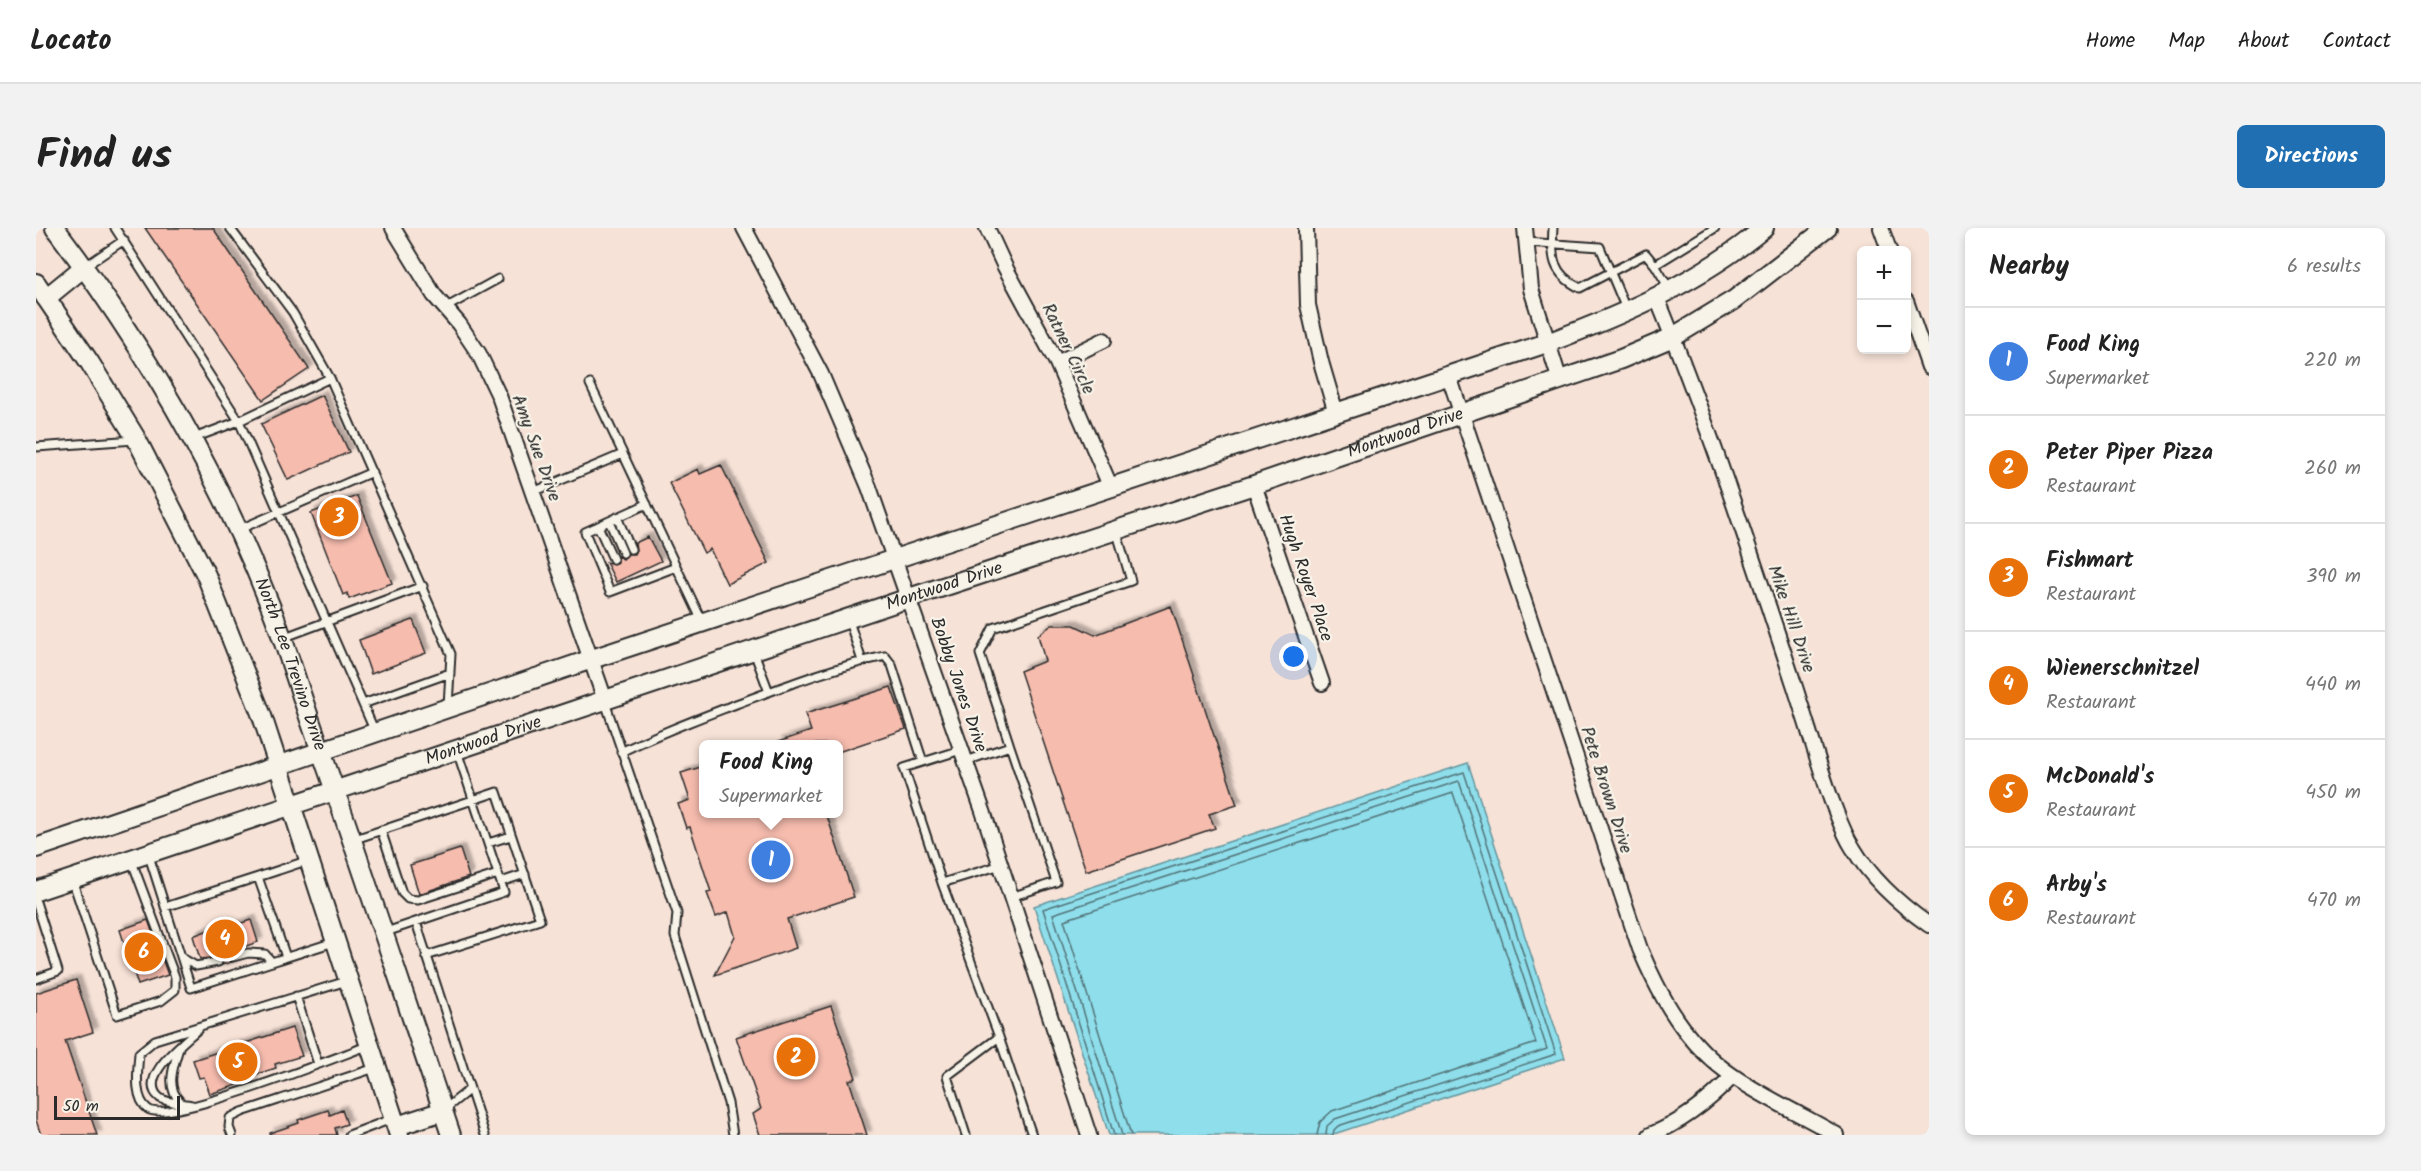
<!DOCTYPE html>
<meta charset="utf-8">
<style>
:root{--surface:#fff;--page:#f2f2f2;--text:#222;--muted:#767676;--line:#e0e0e0;--accent:#1f6fb2}
body{margin:0;font-family:Kalam,sans-serif;background:var(--page);color:var(--text)}
.controls{position:absolute;right:18px;top:18px;display:grid;overflow:hidden;border-radius:9px;box-shadow:0 3px 9px #0003}
.controls button{width:54px;height:54px;display:grid;place-items:center;padding:0;border:0;border-bottom:2px solid var(--line);background:var(--surface);color:var(--text);font:30px sans-serif}
.scale{position:absolute;left:18px;bottom:15px;width:126px;box-sizing:border-box;padding-left:6px;border:3px solid #2b2b2b;border-top:0;font-size:16px;line-height:21px;white-space:nowrap;color:#2b2b2b;-webkit-text-stroke:4px #f7f3e8;paint-order:stroke}
.you{position:absolute;left:1258px;top:429px;width:21px;height:21px;margin:-15px;border:4px solid #fff;border-radius:50%;background:#1a73e8;box-shadow:0 0 0 9px #1a73e833}
.badge{display:grid;place-items:center;width:39px;height:39px;border-radius:50%;background:var(--accent);color:#fff;font-size:20px;font-weight:700}
.pin{position:absolute;translate:-50% -50%;border:3px solid #fff;box-shadow:0 2px 6px #0006}
.popup{position:absolute;left:663px;top:512px;width:144px;height:78px;box-sizing:border-box;display:grid;place-content:center;border-radius:9px;background:var(--surface);filter:drop-shadow(0 2px 4px #0005);font-size:20px;white-space:nowrap;color:var(--muted)}
.popup b{font-size:22px;color:var(--text)}
.popup::after{content:'';position:absolute;left:50%;top:100%;margin-left:-12px;border:12px solid transparent;border-top-color:var(--surface)}
.list{margin:0;padding:0;list-style:none}
h2{display:flex;justify-content:space-between;align-items:center;height:78px;margin:0;padding:0 24px;font-size:26px}
h2 small{font-size:20px;font-weight:400;color:var(--muted)}
.list li{display:grid;grid-template-columns:39px 1fr auto;gap:18px;align-items:center;box-sizing:border-box;height:108px;padding:0 24px;border-top:2px solid var(--line)}
.list b{display:block;font-size:22px;white-space:nowrap}
.list p{margin:0;font-size:20px;white-space:nowrap;color:var(--muted)}
.list em{font-size:20px;font-style:normal;color:var(--muted)}
.map{position:relative;flex:none;width:1893px;height:907px;overflow:hidden;border-radius:9px}
header{display:flex;align-items:center;gap:36px;box-sizing:border-box;height:84px;padding:0 30px;background:var(--surface);border-bottom:2px solid var(--line)}
header strong{font-size:28px}
nav{display:flex;gap:33px;margin-inline-start:auto;font-size:21px}
.intro{display:flex;align-items:center;justify-content:space-between;box-sizing:border-box;height:144px;padding:0 36px}
h1{margin:0;font-size:42px}
.button{padding:15px 27px;border-radius:9px;background:var(--accent);color:#fff;font-size:21px;font-weight:700}
main{display:flex;gap:36px;padding:0 36px}
aside{flex:1;background:var(--surface);border-radius:9px;box-shadow:0 3px 9px #0003}
.map>svg:first-child{display:block}
</style>
<header>
<strong>Locato</strong>
<nav><a>Home</a><a>Map</a><a>About</a><a>Contact</a></nav>
</header>
<div class="intro"><h1>Find us</h1><a class="button">Directions</a></div>
<main>
<div class="map">
<svg width="1893" height="907" viewBox="0 0 1893 907">
<defs>
<filter id="shadow"><feDropShadow dx="4.5" dy="-4.5" stdDeviation="1.5" flood-color="#0004"/></filter>
</defs>
<rect width="100%" height="100%" fill="#f7e2d7"/>
<filter id="ink" filterUnits="userSpaceOnUse"><feTurbulence type="fractalNoise" baseFrequency=".0167" numOctaves="2"/><feDisplacementMap in="SourceGraphic" scale="12" xChannelSelector="R" yChannelSelector="G"/><feConvolveMatrix kernelMatrix="1 2 1 2 8 2 1 2 1" color-interpolation-filters="sRGB"/></filter>
<g filter="url(#ink)">
<path fill="#8edeeb" stroke="#66969e" stroke-width="1.5" d="M1432,535l97,295 -234,77h-222l-75,-229z"/>
<g fill="none" stroke-linecap="round" stroke-linejoin="round">
<path stroke="#537378" stroke-width="1.5" d="M1078,907l-71,-226 421,-137 92,282 -218,72 -4,4 -1,5
M1086,907l-69,-221 406,-133 88,268 -212,70 -8,7 -1,9
M1095,907l-67,-215 389,-127 83,250 -204,68 -12,11 -3,13"/>
</g>
<path fill="#f6bcae" stroke="#2b2b2b" stroke-width="1.5" filter="url(#shadow)" d="M109,0h68l96,141 -46,31z
M286,167l27,57 -61,28 -27,-56z
M685,237l48,98 -42,21 -17,-35 -6,4 -35,-70 29,-14 2,5z
M321,268l35,87 -43,16 -2,-6 -4,2 -32,-82z
M612,309l13,24 -45,21 -10,-20 9,2 3,-2v-6l5,3 5,-5h6l2,-4 -1,-7z
M1135,378l66,199 -28,9 6,14 -129,43 -66,-200 25,-10 -7,-26 14,-10h22l21,10z
M377,392l13,33 -55,21 -12,-34z
M855,459l15,42 -68,23v-8h-59l-1,-2 33,-11 -6,-17z
M668,538v47h122l28,84 -67,22 9,29 -81,27 20,-39 -7,-24 -12,5 -9,-24 4,-1 -21,-65 -4,1 -8,-24 12,-4 -9,-27z
M424,621l9,28 -50,17 -9,-29z
M112,692l20,55 -30,10 -18,-55z
M215,692l7,22 -27,9 -4,7 5,4 -10,3 1,-5 -4,-3 -19,2 -7,-23 34,-13 2,4z
M40,752l17,52 -28,9 32,94h-56l-5,-15v-127z
M795,778l25,72 -7,2 18,55h-107l-7,-21 8,-5 -25,-72z
M256,800l10,28 -27,8 1,4 -25,8 1,4 -42,14 -6,-17 -5,1 -6,-18z
M292,882l2,5 12,-5 5,14 -12,4 2,7h-67v-2l29,-10 -1,-3z"/>
<g fill="none" stroke-linecap="round" stroke-linejoin="round">
<g stroke="#2b2b2b" stroke-width="11">
<path id="lane" d="M79,0l124,193 -45,17
M194,0l63,85 37,65 121,276 -3,52
M1517,0c-2,29 -1,46 27,60l66,-34 9,11 14,23
M1490,14l74,5 26,62
M1619,37l60,-37
M48,39l40,-27
M409,80l53,-29
M294,150l-91,43 136,311
M554,156l112,237
M0,219l99,-7
M497,264l90,-38
M611,276l-62,28 25,60 66,-25
M581,289l14,32
M573,293l14,32
M562,298l15,33
M204,301l132,-57
M813,393l13,40
M249,409l138,-51
M718,424l15,40
M569,474l72,211 -2,23 53,167 5,32
M327,476l87,-31
M974,518l46,136 -45,15
M925,522l-57,18 38,115 57,154
M585,524c38,-19 76,-33 115,-48 49,-18 98,-37 149,-48l7,9 31,97
M930,533l44,-15 -30,-92 13,-26 138,-47 -14,-48
M345,602l21,63 6,6 10,1 80,-26
M316,612l145,-48 43,128 -114,36
M452,615l23,-7
M113,628l42,132 143,-46
M222,649l51,-17
M36,651l45,136 44,-14 14,-11v-13l-44,-118
M465,654l24,-8
M906,655l59,-18
M0,674l22,69 -22,8
M129,679l93,-30 28,80
M380,694l69,213
M350,704l118,-40 -47,-141
M197,729l15,-4 17,1 7,8
M146,730l14,8 22,-4
M311,753l-192,59 -16,13c-1,16 -6,45 9,56 20,16 191,-53 222,-64
M260,768l22,68
M143,820c-5,17 -14,39 1,53
M156,877c-9,-2 -25,-2 -32,-7 -25,-20 25,-56 39,-70
M409,881l25,-20
M196,907l-3,-8 1,-9 12,-6 133,-44
M313,907l45,-17
M930,907l-19,-59 52,-39 33,98"/>
</g>
<g stroke="#2b2b2b" stroke-width="18">
<path id="street" d="M357,0l41,67 25,29 20,30 20,42 106,304
M708,0l77,146 48,113 114,324 106,324
M951,0l18,39 52,96 54,125
M1270,0l2,77 13,57 15,51
M1489,0l6,61 29,92
M1845,0l8,22
M1621,70c52,127 95,258 138,389 12,37 23,75 36,112 7,17 12,34 22,49 19,32 46,56 76,77
M1870,73l23,66
M1021,135l47,-23
M1413,148l191,573c21,50 47,96 93,127 33,23 70,39 104,59
M1218,257l68,198
M1614,907c33,-13 59,-34 83,-59"/>
</g>
<g stroke="#2b2b2b" stroke-width="22">
<g id="secondary">
<path id="s1" d="M19,0c87,115 162,242 215,377 19,48 33,98 51,146 45,127 87,256 130,384"/>
<path d="M0,55l54,80 47,77 69,135 56,141 137,419"/>
<path d="M10,70l38,-31"/>
<path d="M0,620l556,-189 955,-316c78,-29 152,-61 217,-115"/>
<path id="s2" d="M0,663l873,-293 345,-113 367,-126 52,-22 61,-37 93,-72"/>
<path d="M361,898l46,-15"/>
</g>
</g>
<use href="#lane" stroke="#f7f3e8" stroke-width="7"/>
<use href="#street" stroke="#f7f3e8" stroke-width="14"/>
<use href="#secondary" stroke="#f7f3e8" stroke-width="18"/>
</g>
</g>
<g text-anchor="middle" dominant-baseline="central" stroke-width="4.5" stroke-linejoin="round" paint-order="stroke">
<g font-size="18" fill="#2b2b2b" stroke="#f7f3e8">
<text transform="translate(1032 121) rotate(64)">Ratner Circle</text>
<text stroke="none"><textPath href="#s2" startOffset="1444">Montwood Drive</textPath></text>
<text transform="translate(500 220) rotate(70)">Amy Sue Drive</text>
<text transform="translate(1269 350) rotate(71)">Hugh Royer Place</text>
<text stroke="none"><textPath href="#s2" startOffset="958">Montwood Drive</textPath></text>
<text transform="translate(1755 391) rotate(71)">Mike Hill Drive</text>
<text stroke="none"><textPath href="#s1" startOffset="498">North Lee Trevino Drive</textPath></text>
<text transform="translate(922 457) rotate(71)">Bobby Jones Drive</text>
<text stroke="none"><textPath href="#s2" startOffset="472">Montwood Drive</textPath></text>
<text transform="translate(1570 562) rotate(72)">Pete Brown Drive</text>
</g>
</g>
</svg>
<div class="controls">
<button>+</button>
<button>−</button>
</div>
<div class="scale">50 m</div>
<div class="you"></div>
<div class="pin badge" style="left:735px;top:632px;background:#3f7fe0">1</div>
<div class="popup"><b>Food King</b>Supermarket</div>
<div class="pin badge" style="left:760px;top:829px;background:#e8710a">2</div>
<div class="pin badge" style="left:303px;top:289px;background:#e8710a">3</div>
<div class="pin badge" style="left:189px;top:711px;background:#e8710a">4</div>
<div class="pin badge" style="left:202px;top:834px;background:#e8710a">5</div>
<div class="pin badge" style="left:108px;top:724px;background:#e8710a">6</div>
</div>
<aside>
<h2>Nearby<small>6 results</small></h2>
<ul class="list">
<li><span class="badge" style="background:#3f7fe0">1</span><div><b>Food King</b><p>Supermarket</p></div><em>220 m</em></li>
<li><span class="badge" style="background:#e8710a">2</span><div><b>Peter Piper Pizza</b><p>Restaurant</p></div><em>260 m</em></li>
<li><span class="badge" style="background:#e8710a">3</span><div><b>Fishmart</b><p>Restaurant</p></div><em>390 m</em></li>
<li><span class="badge" style="background:#e8710a">4</span><div><b>Wienerschnitzel</b><p>Restaurant</p></div><em>440 m</em></li>
<li><span class="badge" style="background:#e8710a">5</span><div><b>McDonald's</b><p>Restaurant</p></div><em>450 m</em></li>
<li><span class="badge" style="background:#e8710a">6</span><div><b>Arby's</b><p>Restaurant</p></div><em>470 m</em></li>
</ul>
</aside>
</main>
